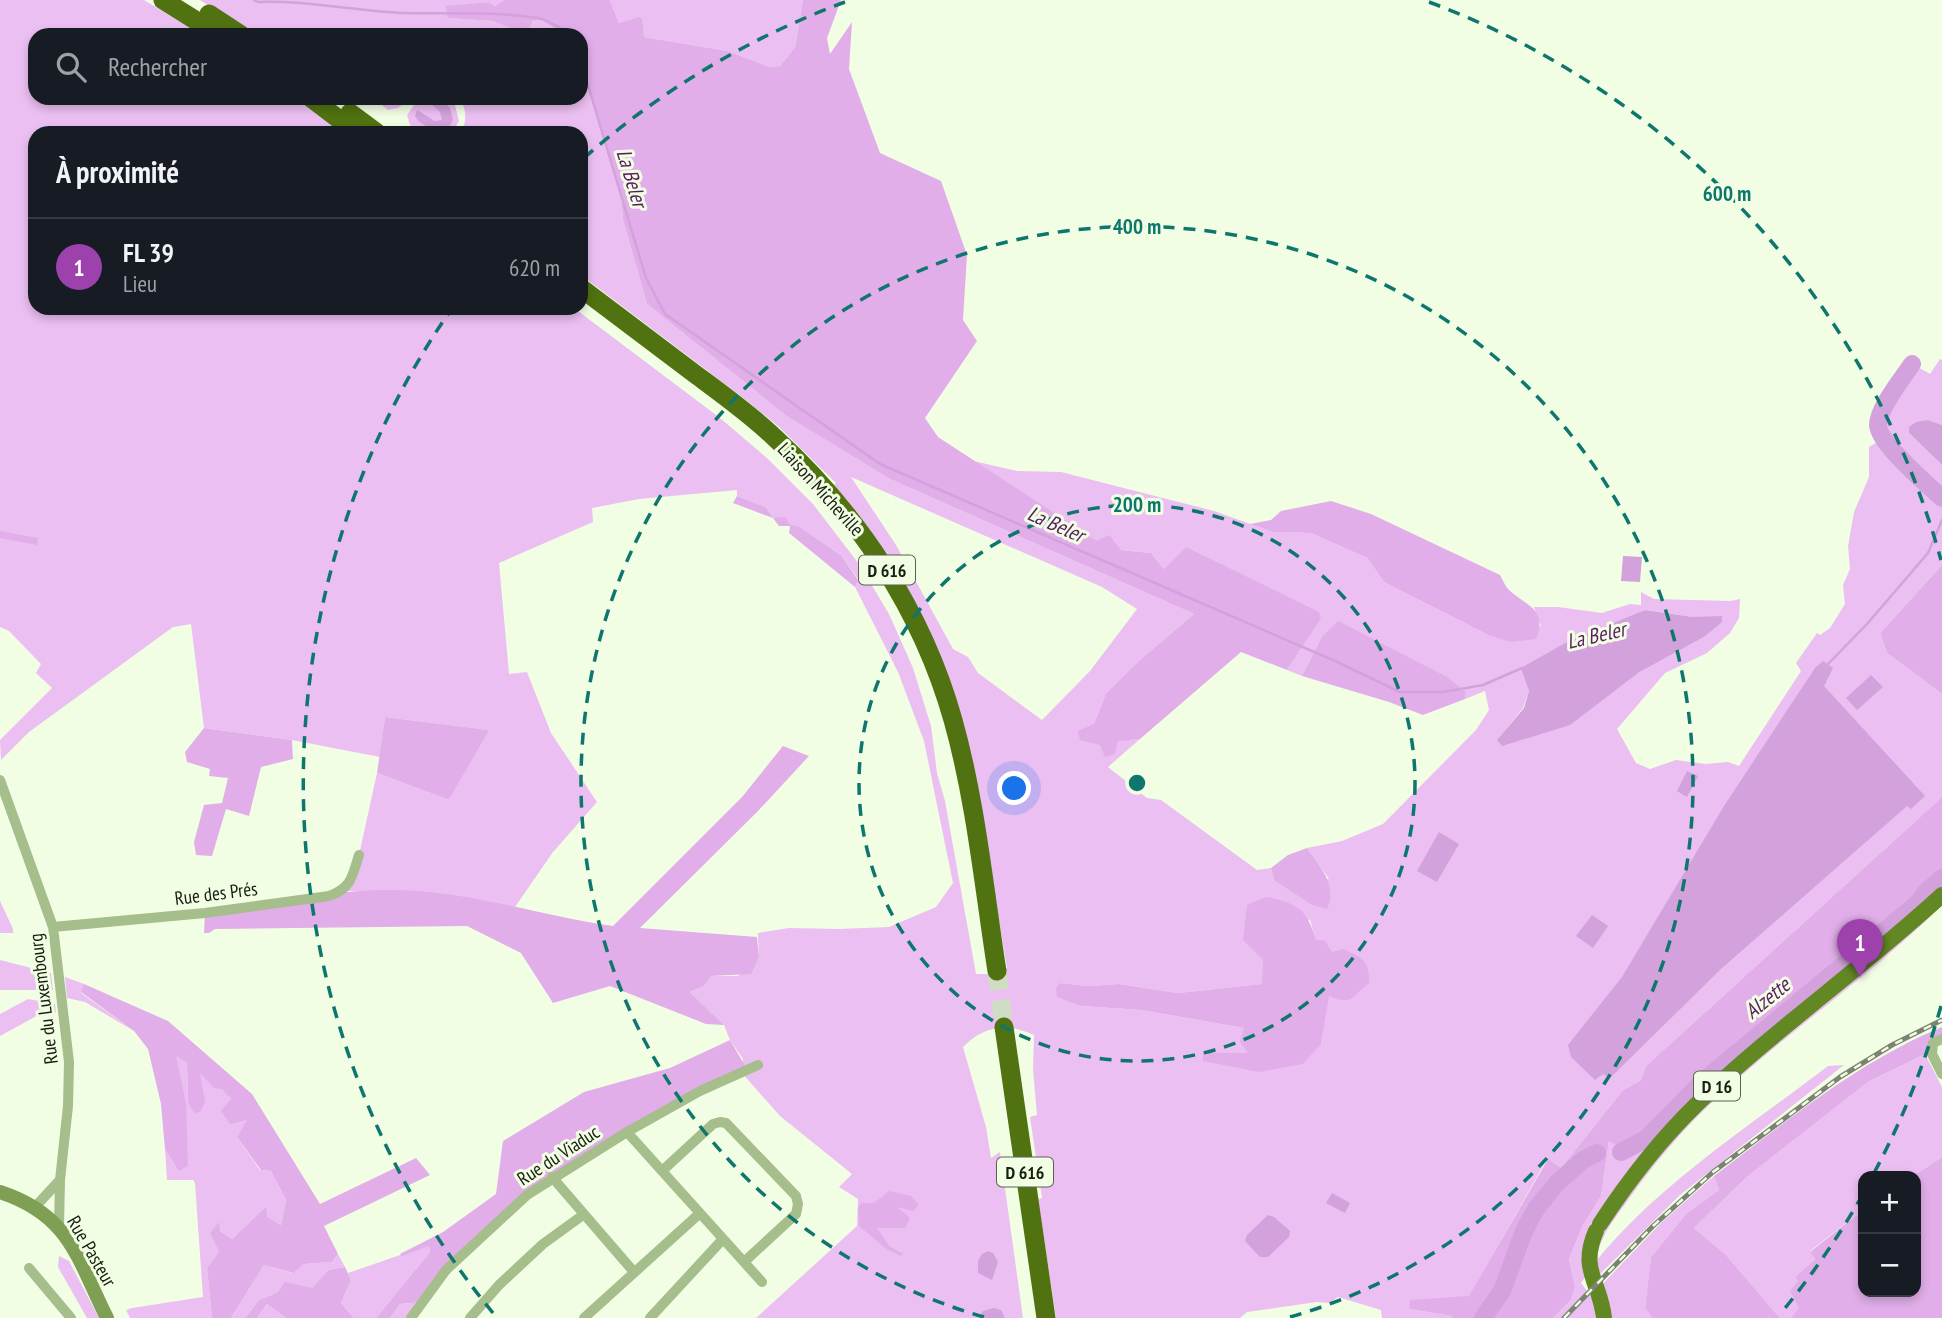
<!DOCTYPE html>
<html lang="fr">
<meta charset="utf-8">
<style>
:root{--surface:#171b24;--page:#20242c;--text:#f1f3f6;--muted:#9ea1a6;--line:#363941;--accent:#9d41ac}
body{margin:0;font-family:"PT Sans Narrow",sans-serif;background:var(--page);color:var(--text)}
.controls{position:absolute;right:21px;bottom:21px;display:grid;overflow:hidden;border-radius:14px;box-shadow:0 4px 10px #0003}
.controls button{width:63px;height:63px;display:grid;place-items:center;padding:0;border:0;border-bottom:2px solid var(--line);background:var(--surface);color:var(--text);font:35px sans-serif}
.you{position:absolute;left:1015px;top:789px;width:24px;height:24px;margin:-18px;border:5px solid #fff;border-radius:50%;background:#1a73e8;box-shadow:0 0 0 10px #1a73e833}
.badge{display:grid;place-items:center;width:46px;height:46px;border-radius:50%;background:var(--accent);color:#fff;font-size:23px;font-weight:700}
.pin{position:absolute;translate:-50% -58px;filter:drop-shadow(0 2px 4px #0008)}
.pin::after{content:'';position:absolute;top:37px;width:24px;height:21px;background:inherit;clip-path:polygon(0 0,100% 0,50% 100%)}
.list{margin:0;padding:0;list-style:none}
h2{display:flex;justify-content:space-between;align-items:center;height:91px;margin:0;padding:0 28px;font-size:30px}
h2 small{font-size:23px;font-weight:400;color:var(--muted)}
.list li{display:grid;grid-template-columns:46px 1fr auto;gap:21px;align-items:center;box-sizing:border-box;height:98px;padding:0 28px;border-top:2px solid var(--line)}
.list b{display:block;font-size:26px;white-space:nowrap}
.list p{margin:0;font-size:23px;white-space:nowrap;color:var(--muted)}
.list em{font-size:23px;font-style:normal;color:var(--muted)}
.icon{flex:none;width:38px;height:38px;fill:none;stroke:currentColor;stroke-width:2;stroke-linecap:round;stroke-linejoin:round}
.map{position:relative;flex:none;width:1942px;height:1318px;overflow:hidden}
.search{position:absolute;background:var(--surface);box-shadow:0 4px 10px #0003;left:28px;top:28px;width:560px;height:77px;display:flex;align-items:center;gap:18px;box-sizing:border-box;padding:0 24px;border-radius:21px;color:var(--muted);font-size:26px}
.panel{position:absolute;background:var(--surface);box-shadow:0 4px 10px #0003;left:28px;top:126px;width:560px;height:189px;border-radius:21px}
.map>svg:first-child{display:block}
</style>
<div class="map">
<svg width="1942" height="1318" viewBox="0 0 1942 1318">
<rect width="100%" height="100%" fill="#f1fee4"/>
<path fill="#ebbff2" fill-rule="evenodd" d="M0,0h144l58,35h-167v63h262l46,35h-308v175h539l146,110 48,41 45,45 46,60 30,50 24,54 18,58 6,47 8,28 31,173h14l17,-6 -29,-171 -92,-244 -52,-68 2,-2 -57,-56 -33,-27 -165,-125v-142h-120c6,-12 6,-24 -2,-35h122v-36l40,132 2,26 24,84 141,113 102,62 304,135 -53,45 -35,34 -12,31 24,16 22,-1 -32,28 39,31 14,2 96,70 14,-2 3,12 55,-1 -22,-31 35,-7 41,-17 93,-94 13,-20 -4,-19 -20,8 1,-7 -145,-54 -19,38 -15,-6 34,-51 -157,-50 -13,-16 -30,-3 -24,-9 -128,-81 48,11 44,1 153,39 59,21 38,1 56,25 17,24 104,53 53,-9 -7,-19h24l44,6 28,-9 11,1v-13l13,7 76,2 10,-2 -1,19 -9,15 -23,20 -42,20 -48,56 19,34 14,6 26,-9 30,4 22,-2 11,4 62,-95 -5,-8 21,-30 3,2 10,-7 15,-24 -2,-19 7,-16 -2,-23 6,-34 15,-35v-30l13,-8 1,-22 35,-50 12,7 10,-15 2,1v65l-14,-5 -19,13 33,32v100l-62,68 7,20 55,41v103l-296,269 -6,15 -17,9 -62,78 -14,-9 -78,138 -60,12 43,7v2h-70l-1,-8 -43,-13 -8,6 -13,-1 -70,10 -7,6h-184l-18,-119 4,-1 -12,-81 7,-2 -4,-45 1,-35c-26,-12 -50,-10 -71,12l23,80 5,31 9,-6 23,166h-267l101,-92 1,-27 -19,-12 13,-13 -72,-58 -39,-44 2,-13 -13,-19 -6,-15 -34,-33 14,-6 7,-10h27l21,-19 -1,-24 31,-5 50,1 50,-2 47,-20 17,-24 -29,-142 -26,-69 -43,-85 3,-8 -16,-23 -42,-29 -10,-1 -17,-8 -7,-11 -29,-11v-6l-98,9 -47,9 1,14 -94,41 10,111 18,-2 24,61 46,69 -44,50 -38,55c-58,-12 -112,-17 -171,-16l15,-36 18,-82 72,27 39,-70 -103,-13 -5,40 -88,-17 -88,-12 -13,-104 -18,3 -144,105 -28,28 -1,-20 52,-52 -16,-15 5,-9 -32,-33 -9,-4zM851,477l251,110 35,22 -47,62 -48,49 -64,-47 -10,-16 -15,-8 -57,-104zM1645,610l48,7h29l-18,20 -66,36 -140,66 25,-31 6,-17 -7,-23zM1310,919l6,22 16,11 -11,92 -118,16v-7h46l-5,-25 -103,-18 -60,-4 -21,-23 28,3 31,-2 59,9 85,-9v-24z
M200,0h304l-9,6 -6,-4 -44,5 4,11 43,3 35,13 6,-13 8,-1 24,15h-190l-17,-5 -15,5h-91z
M610,0h193l-8,47 -15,19 -10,1 -42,-16 -84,-14 -6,-20 -19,6z
M373,98h38l-13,10 -10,2z
M419,98h28l8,7 4,16 -7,12h-30l-12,-8 -3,-10z
M1942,878v27c-74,74 -163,132 -238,205 -28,27 -53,58 -76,90 -13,19 -29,36 -31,60 61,-75 154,-135 231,-194l16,-1 -164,130 -80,79 -4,-12 -15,21 10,13 71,-74 52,-46 5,14 -33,24 -35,43 -6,51 7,10h-48l-5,-18 -4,18h-42l18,-18 4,-13 -6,-28 13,-32 19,-31 8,-55 37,-2 55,-56 217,-180 8,-11z
M0,901l13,28v4h-13z
M0,960l51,13 2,17h-53z
M65,977l19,7 -3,9 53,38 -49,-29 -18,-4z
M28,999l27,5 1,8 -16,2 -40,22v-22z
M1925,1054l17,33v70l-29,19h-50v34l-53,41 5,8 -20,18 3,4 2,27 -9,10h-11l-54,-63 -32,-27 54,-52 120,-94z
M175,1055l12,8 1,39 11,-30 23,16 26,32 -11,17 23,33 11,1 15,29 -5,25 -15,-8v-9l-34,31 -12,-8 -1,20 -12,17 5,50h-82l-4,-8 6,-2 71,-11 -8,-114 -2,-3h-26l-2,-31 14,21 7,-68z
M429,1245l1,7 -54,66h-22l-13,-15 10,-23 -3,-7z
M338,1254l7,13 -17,3 -16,18 -34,4 -19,8 -14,18h-14l33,-53 28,8 12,-9 28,-2z
M59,1256l10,5 30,57h-12l-29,-51z
M423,1302l-12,16h-21l10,-14z
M267,1304l19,14h-29z"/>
<path fill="#e1aee9" d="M504,0h106l9,23 19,-6 4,1 2,19 84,14 42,16 10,-1 15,-19 8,-47h38l-14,38 3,16 22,-32 -3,47 31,84 61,28 26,74 -4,65 14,21 -52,77 13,19 159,104 12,-6 12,15 30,3 13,16 22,-22 133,65 2,7 -34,51 -46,-18 -101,87 -22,2 -3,13 -10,3 -5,-12 -20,-5 -2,-9 16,-7 12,-31 35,-34 53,-45 -304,-135 -102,-62 -141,-113 -24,-84 -2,-26 -40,-132v-27h-16l-24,-15 -8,1 -6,13 -35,-13 -44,-3 -3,-12 44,-4 6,4z
M737,496l29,11 7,11 12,-1 5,8 10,2 42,29 16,24 -3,7 -66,-54 1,-7h-11l-6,-8 -40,-15z
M1331,501l40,13 129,61c3,5 5,11 9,15 18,17 39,18 27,49l-24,3 -24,-7 -104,-53 -17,-24 -56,-25 -38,-1 -23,-8 21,-4 10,-9z
M0,531l38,7 -1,7 -37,-7z
M1942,565v129l-55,-41 -7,-20z
M1338,621l109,56 19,15 -1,7 -42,16 -34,-13 -87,-26 19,-38z
M385,717l104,13 -40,70 -72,-27z
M204,728l88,12 1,19 -32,8 -12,49 -23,-7 -14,47 -16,-1 -2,-13 10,-37 18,-2 6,-25 -19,-2 1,-7 -23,-7 -2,-10z
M783,746l26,10 -51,55 -118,117 117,9 2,20 -8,17 -40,2 -7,10 -14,6 34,33 -18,-1 -96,-38 -57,17 -32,-50 -54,-27 -252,3 -6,4h-5l1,-20c71,-11 141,-27 213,-22 66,5 130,26 195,35l129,-129z
M1942,797v81l-16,14 -8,11 -217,180 -55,56 -20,11 -17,-9 -8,55 -19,31 -13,32 6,28 -4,13 -18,18h-101v-2l-43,-7 1,-9 59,-4 79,-137 13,9 62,-78 17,-9 6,-15z
M1307,848c13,19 31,37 20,61l-15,-4 -38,-25 -3,-12 17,-13z
M1266,897c31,6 41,12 50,43l9,1 7,11 11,-3c19,8 27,12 26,34 -16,14 -19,23 -40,13l-8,48 -18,20 -44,8 -56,-11v-8h45l-8,-11 4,-14 -103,-18 -60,-4 -24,-9 -1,-9 4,-5 28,3 31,-2 59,9 84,-9 1,-24 -20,-20 4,-35z
M84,984l84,37 84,73 68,110 96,-46 14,17 -106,51 14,28 -6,8 -28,2 -11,9 -29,-8 -33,53h-19l-5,-50 12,-17 -9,-18 9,-11 1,9 12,8 34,-32 1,10 14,8 5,-25 -15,-29 -10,-1 -24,-33 10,-17 -17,4 -9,-13 10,-12 -9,-10 -8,-1 -14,-15 5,29 -5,10 -6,1 -6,-11 -1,-39 -11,-7 10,46 2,64 -9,5 -14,-22 -4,-45 -13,-55 -14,-18 -53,-39z
M1942,1027v12l-9,4 -8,11 -57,28 -120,94 -54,52 32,27 54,63h-128l-7,-10 6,-51 35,-43 33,-24 -5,-14c72,-54 143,-114 228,-149z
M730,1040l17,29 -195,108 -66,54 -63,71 -23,2 -10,14h-14l54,-66 -1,-6 -27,10 -2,-2 43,-22 53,-38 7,-53 81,-49 86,-24z
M1942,1157v161h-151l8,-10 -9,-17 8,-10 -3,-4 20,-18 -5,-7 53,-42v82h53v-116h-3z
M889,1191l22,5 8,9 -6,6 -16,-4 13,11 -5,10h-28l12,18 14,8 -2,2 -16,-8 -26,-22 -1,-18 3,-5h13z
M345,1267l6,13 -10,23 13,15h-68l-19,-14 -10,14h-12l14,-18 19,-8 7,-10 27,6 16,-18z"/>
<path fill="#d3a1db" d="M425,98h15l10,10 3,12 -5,9 -13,3 -17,-11 -3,-5 2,-6 18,11 7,-1 -2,-8z
M1928,420l14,5v40l-33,-32v-6l7,-5z
M1623,556l19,1 -2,25 -19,-1z
M1645,610l48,7 29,-1v6l-18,15 -66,36 -68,52 -68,21 -5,-6 27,-32 5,-17 -8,-23 46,-26z
M1823,661l10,7 -9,18 101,110 -14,13 -4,-3 -185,162 -112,110 -7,-4 -8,6 -24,-23 -3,-12 54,-68 102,-171 91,-138z
M1871,675l12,12 -26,23 -11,-12z
M1687,771l11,5 -11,21 -10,-6z
M1439,832l20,12 -22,38 -20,-11z
M1592,915l16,11 -15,22 -17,-12z
M1332,1193l18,10 -5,10 -19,-10z
M1268,1215l6,2 16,14 -1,6 -21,20h-8l-15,-16 2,-6z
M988,1251l5,2 5,9 -6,18 -14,-7v-12l4,-7z
M994,1308l7,2 4,8h-26l4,-7z"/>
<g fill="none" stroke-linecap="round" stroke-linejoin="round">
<path stroke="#d3a1db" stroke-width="2.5" d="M254,0l4,2c49,-2 96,9 145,11 45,1 91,-2 135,5 11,2 24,11 34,17
M581,62l65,216 19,36 215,150 455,197 65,31h43l40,-7 39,-17
M1828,664l39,-40 61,-71 14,-33"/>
<path stroke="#d3a1db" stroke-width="18" d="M1912,364c-9,14 -34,44 -34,61 1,19 49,59 64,73
M1621,1152l25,-13 55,-56 217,-180 8,-11 16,-14
M1557,1183l26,-23 14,-7
M1483,1318l19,-27 22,-60 12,-22 16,-20"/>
<path stroke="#d1dcc4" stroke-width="19" stroke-dasharray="19 10" stroke-linecap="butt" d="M997,971l7,56"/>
<path stroke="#a6bd8c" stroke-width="10" d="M0,780l53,147 16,135 -1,44 -8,74 -1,46
M53,927l152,-14 124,-17c23,-8 23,-20 30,-41
M1942,1039l-9,4 -1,11 10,20
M720,1122l6,1 70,73 2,8 -2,10 -52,48 -82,-91 51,-47z
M627,1132l35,39
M552,1177l82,95
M35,1207l25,-27
M744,1262l18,20
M29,1268l42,50
M411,1318l35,-48 81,-75 100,-63 73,-41 58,-26
M470,1318l29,-33 44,-41 40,-29
M584,1318l115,-104
M650,1318l73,-79"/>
<path stroke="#7f9f55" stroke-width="14" d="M0,1192c70,23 77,66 107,126"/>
<path stroke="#628823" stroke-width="16" d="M1600,1224c28,-43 60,-84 97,-120 78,-75 166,-136 245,-209
M1596,1231c-17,39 4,50 8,87"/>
<path stroke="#507210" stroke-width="19" d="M163,0l56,35
M209,14l32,21
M311,98l46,35
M350,113l27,20
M581,288c38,29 76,57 114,86 27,20 55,40 79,63 84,77 148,173 179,283 23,82 31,168 44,251
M1004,1027l42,291"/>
<g stroke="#7b8371" stroke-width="5">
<path id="rail" d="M1564,1318l89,-92 60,-54 127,-95 52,-32 50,-25"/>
</g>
<use href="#rail" stroke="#f1fee4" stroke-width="2.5" stroke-dasharray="8" stroke-linecap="butt"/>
</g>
<g fill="none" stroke="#0f766e" stroke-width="3.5" stroke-dasharray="12 9">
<circle cx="1137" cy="783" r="278"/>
<path d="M984 1317A556 556 0 1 1 1290 1317"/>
<path d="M1941 1006A834 834 0 0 1 1873 1175M1863 1194A834 834 0 0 1 1781 1313M493 1313A834 834 0 0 1 450 311M584 158A834 834 0 0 1 845 2M1429 2A834 834 0 0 1 1941 560"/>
</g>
<g text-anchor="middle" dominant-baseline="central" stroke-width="6" stroke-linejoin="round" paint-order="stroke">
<g fill="#f1fee4" stroke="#5a6151" stroke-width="2">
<rect x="859" y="555.5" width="56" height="29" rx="5"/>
<rect x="1694" y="1071.5" width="46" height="29" rx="5"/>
<rect x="997" y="1157.5" width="56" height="29" rx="5"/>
</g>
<g font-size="18" font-weight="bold" fill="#191e12">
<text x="887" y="570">D 616</text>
<text x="1717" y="1086">D 16</text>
<text x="1025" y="1172">D 616</text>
</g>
<g font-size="19" fill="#191e12" stroke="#f1fee4">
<text transform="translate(821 489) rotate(48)">Liaison Micheville</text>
<text transform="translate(216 893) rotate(-7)">Rue des Prés</text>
<text transform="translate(43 999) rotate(-97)">Rue du Luxembourg</text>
<text transform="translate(558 1155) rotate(-33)">Rue du Viaduc</text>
<text transform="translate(92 1251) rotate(60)">Rue Pasteur</text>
</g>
<g font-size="21" font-style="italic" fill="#591d62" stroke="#f1fee4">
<text transform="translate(632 178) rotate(73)">La Beler</text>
<text transform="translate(1056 524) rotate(24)">La Beler</text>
<text transform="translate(1596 635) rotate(-13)">La Beler</text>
<text transform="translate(1767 998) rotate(-39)">Alzette</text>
</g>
</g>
<circle cx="1137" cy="783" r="10" fill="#0f766e" stroke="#f1fee4" stroke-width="3.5"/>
<g font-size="21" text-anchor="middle" font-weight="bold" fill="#0f766e" stroke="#f1fee4" stroke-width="6" stroke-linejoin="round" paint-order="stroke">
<text x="1727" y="201">600 m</text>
<text x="1137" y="234">400 m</text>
<text x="1137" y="512">200 m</text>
</g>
</svg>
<div class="controls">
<button>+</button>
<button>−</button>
</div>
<div class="you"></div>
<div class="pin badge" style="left:1860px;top:977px">1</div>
<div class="search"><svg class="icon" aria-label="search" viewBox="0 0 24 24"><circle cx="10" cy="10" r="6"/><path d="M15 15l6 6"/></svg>Rechercher</div>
<section class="panel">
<h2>À proximité<small></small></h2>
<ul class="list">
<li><span class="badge">1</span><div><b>FL 39</b><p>Lieu</p></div><em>620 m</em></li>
</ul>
</section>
</div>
